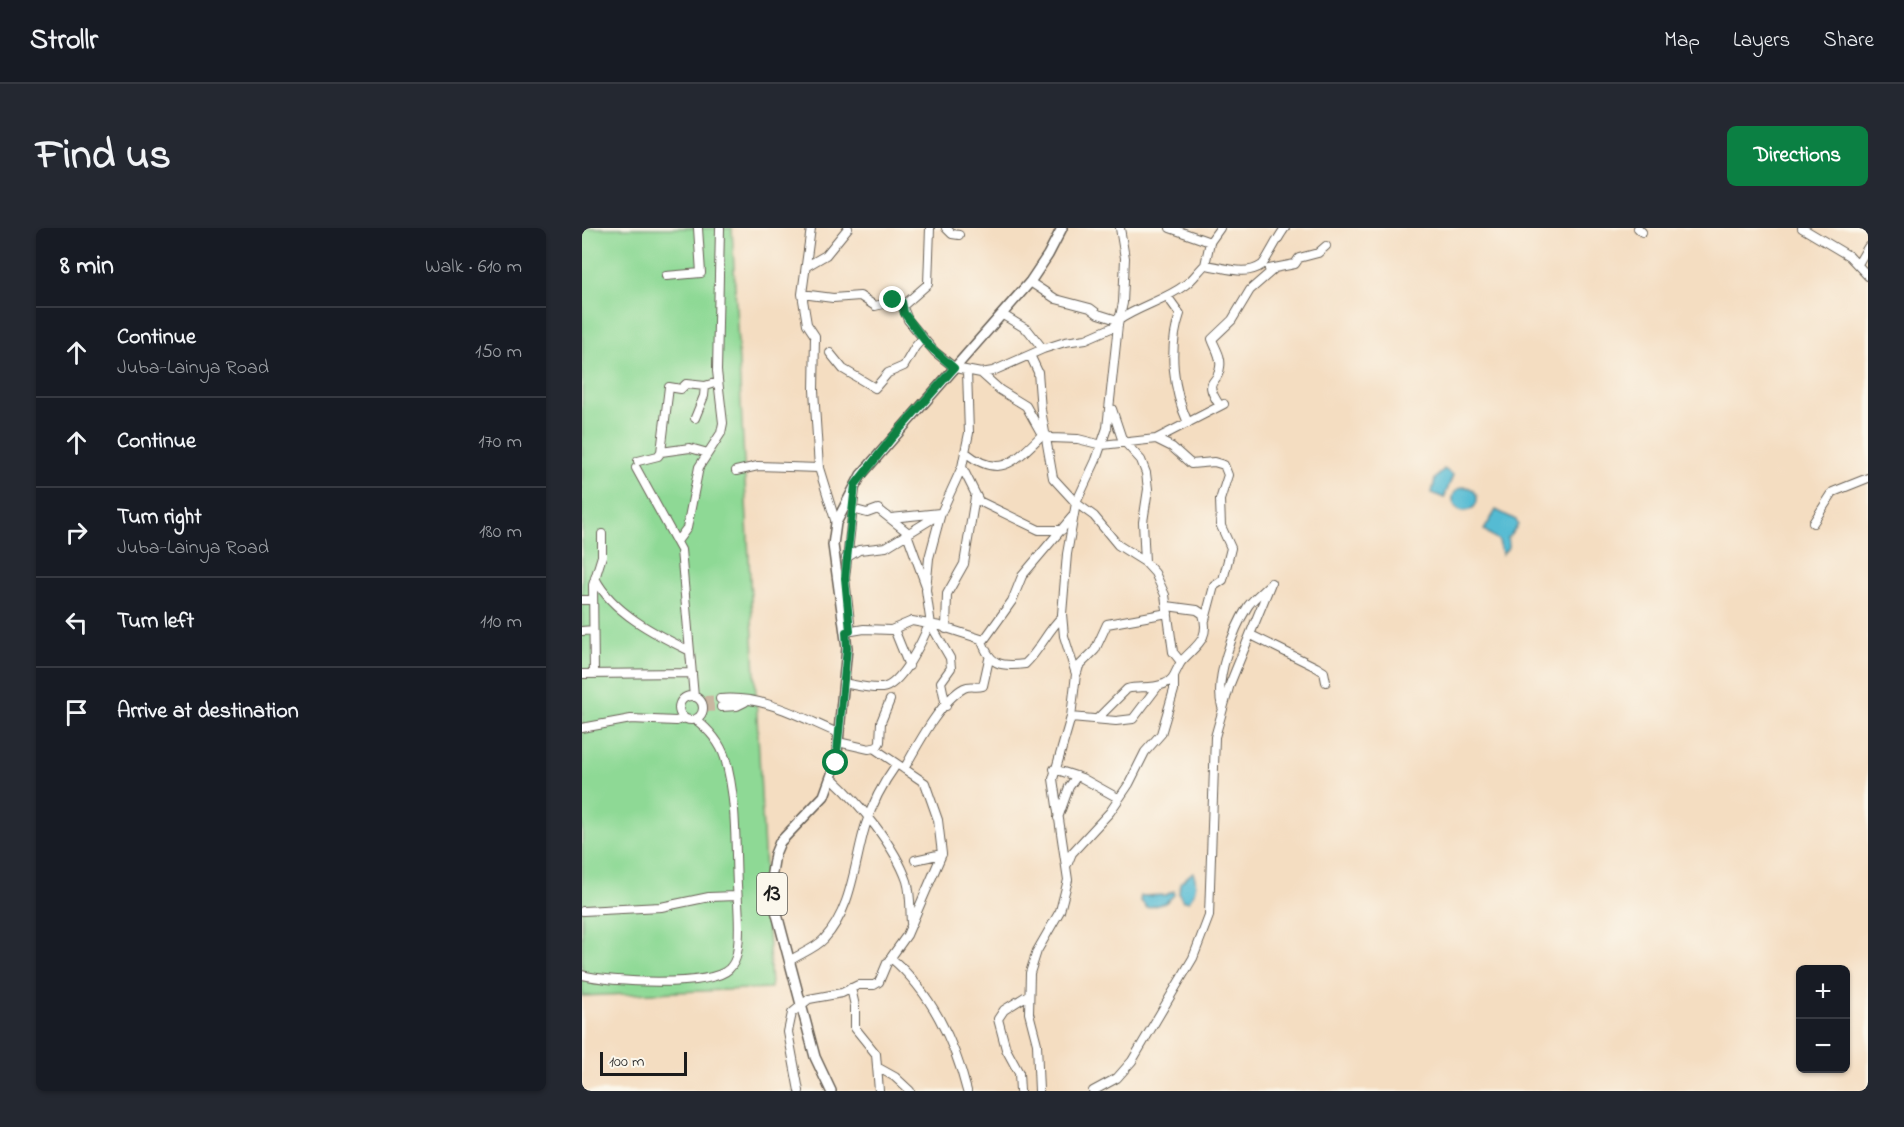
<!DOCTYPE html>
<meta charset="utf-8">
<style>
:root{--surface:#171b24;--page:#242831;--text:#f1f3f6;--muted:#9ea1a6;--line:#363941;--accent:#0b8043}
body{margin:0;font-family:"Indie Flower",sans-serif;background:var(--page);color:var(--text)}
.controls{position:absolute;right:18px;bottom:18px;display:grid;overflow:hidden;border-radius:9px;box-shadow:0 2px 4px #0004}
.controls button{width:54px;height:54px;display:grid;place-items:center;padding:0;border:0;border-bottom:2px solid var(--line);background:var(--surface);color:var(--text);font:30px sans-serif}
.scale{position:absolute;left:18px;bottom:15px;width:87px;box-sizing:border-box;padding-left:6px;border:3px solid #1c1c1c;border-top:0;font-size:16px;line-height:21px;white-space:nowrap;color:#1c1c1c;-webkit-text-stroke:4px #fbf7ec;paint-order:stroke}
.stop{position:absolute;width:18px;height:18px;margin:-14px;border:4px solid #0b8043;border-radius:50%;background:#fff}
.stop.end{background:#0b8043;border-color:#fff;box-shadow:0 2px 6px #0008}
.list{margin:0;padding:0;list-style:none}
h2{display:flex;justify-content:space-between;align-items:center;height:78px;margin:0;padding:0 24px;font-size:26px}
h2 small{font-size:20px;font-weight:400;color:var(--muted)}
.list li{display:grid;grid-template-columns:39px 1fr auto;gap:18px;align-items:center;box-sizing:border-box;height:90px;padding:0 24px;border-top:2px solid var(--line)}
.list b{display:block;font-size:22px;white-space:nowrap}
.list p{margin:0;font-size:20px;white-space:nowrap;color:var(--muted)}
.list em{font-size:20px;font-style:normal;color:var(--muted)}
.icon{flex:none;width:33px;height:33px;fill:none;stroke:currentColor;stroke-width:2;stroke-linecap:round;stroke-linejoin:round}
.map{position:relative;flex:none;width:1286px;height:863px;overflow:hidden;border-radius:9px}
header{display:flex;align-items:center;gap:36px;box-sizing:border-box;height:84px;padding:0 30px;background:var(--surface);border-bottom:2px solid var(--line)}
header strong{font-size:28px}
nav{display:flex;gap:33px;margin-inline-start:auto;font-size:21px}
.intro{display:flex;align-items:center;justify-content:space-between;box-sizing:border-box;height:144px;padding:0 36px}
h1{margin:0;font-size:42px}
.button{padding:15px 27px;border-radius:9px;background:var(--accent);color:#fff;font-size:21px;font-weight:700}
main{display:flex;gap:36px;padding:0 36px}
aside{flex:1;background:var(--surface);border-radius:9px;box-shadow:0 2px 4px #0004}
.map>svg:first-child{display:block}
</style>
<header>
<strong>Strollr</strong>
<nav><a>Map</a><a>Layers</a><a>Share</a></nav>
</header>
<div class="intro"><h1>Find us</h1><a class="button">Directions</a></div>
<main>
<aside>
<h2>8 min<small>Walk · 610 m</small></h2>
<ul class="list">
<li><svg class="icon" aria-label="ahead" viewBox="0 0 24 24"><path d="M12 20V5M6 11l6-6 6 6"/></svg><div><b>Continue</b><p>Juba-Lainya Road</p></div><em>150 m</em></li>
<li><svg class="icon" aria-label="ahead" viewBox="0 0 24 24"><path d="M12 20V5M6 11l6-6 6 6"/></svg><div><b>Continue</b></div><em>170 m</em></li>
<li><svg class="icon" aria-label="right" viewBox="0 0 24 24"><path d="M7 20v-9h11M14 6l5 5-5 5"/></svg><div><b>Turn right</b><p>Juba-Lainya Road</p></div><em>180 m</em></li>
<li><svg class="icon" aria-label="left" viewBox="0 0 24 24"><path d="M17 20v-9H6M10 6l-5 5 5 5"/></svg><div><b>Turn left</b></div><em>110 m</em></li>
<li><svg class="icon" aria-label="arrive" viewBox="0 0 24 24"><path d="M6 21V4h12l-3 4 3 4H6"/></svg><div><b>Arrive at destination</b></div></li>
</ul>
</aside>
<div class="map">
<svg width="1286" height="863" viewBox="0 0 1286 863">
<rect width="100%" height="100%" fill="#fbf7ec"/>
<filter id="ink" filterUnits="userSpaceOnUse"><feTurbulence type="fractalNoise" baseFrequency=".0167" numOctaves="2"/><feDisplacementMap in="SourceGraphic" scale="12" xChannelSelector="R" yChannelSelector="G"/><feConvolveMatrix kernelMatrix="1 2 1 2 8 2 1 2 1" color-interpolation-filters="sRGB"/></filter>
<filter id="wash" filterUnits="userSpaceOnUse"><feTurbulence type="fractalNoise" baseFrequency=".008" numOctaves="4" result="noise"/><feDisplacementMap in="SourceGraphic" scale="24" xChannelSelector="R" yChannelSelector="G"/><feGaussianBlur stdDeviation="1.35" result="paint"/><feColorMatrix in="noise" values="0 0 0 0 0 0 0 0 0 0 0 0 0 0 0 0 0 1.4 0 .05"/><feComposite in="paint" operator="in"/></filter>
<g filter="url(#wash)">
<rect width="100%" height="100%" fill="#f4ddc1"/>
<path fill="#8ed995" stroke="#557a58" stroke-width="1.5" d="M0,0h150l39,760 -189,8z"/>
<path fill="#55bbd3" stroke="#386c78" stroke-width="1.5" d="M862,241l9,6 -9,23 -12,-5 3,-14z
M871 271a12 12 0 1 1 24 0a12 12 0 1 1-24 0Z
M914,282l20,10 2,5 -10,13 1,9 -7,7 -3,-13 -15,-11z
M611,644c5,11 3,20 -4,29h-6l-4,-7 1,-11z
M592,663v4l-9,8 -18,5 -7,-8 1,-4 25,-1z"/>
</g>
<g filter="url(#ink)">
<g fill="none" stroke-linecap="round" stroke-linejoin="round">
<path stroke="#c9b6a0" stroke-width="8" stroke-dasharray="8 4" stroke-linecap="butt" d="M123,472l15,-1
M124,480l15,-1"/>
<g stroke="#686056" stroke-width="10">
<path id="minor" d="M229,0l-9,66 5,30 8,12 -1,54 5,78 17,55
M364,0l6,6 7,1
M588,0l40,14
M1056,0l4,4
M1220,0l47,28 19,20
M1276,36l10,-17
M623,37l5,-23 10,-14
M225,38l19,-11 22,-27
M687,41l26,-5 4,-6 19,-5 8,-7
M84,48l35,-3 -3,-45
M448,54l26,17 34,9 8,6 19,6
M220,66l31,4 27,-2 15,10 25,-6 8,20 27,32 20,16 26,5 12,-2 50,-22 22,-7 21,-3 32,-14 5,-22 2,-45 -5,-30
M585,68l13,18c-12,35 -7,76 8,109
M322,77l24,-21 2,-56
M421,87l25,15 15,19
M537,92c21,-14 46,-20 66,-35 8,-5 13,-14 20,-20 19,2 40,12 57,0 3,-2 17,-30 23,-37
M248,125l13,16 32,19 13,-15 16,-7 11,-19 8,-9
M448,127l8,17 3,38 12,68 23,25 18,13 24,29 27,17 10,11 10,22 8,57 8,10
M399,145l19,17 26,16 14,25 11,7 27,1 24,6 54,-6 16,8 19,17 23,-2 10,3 4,10 -8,25 1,26 10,22 -8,32 -9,6 -9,34
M638,178c-19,-29 -2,-19 0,-39 2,-10 -5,-19 -8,-28l20,-19 18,-30 24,-21
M530,181l10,30 19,21 5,13 2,16 -5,33 2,40
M113,190l9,-22 1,-10
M574,211l68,-35
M383,224c36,29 51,8 78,-18
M126,225l-18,-5 -29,4 8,-65 12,2 5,-5 19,2 13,-4
M56,233l20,-5 3,-4
M380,239l17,34 60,29h23
M54,240l45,82 13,147
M154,243l22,-5 61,2
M270,281l15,4 11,-4 28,22 20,55
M309,290l49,-5
M1231,295l20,-31 35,-14
M96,312l9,-12 12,-61 22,-34 2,-10 -6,-52 3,-143
M264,330l13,-8 27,-3 54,-33
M13,350c17,34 60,56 93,72
M0,372h10
M312,401l15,37
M364,401l1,-35 17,-30 11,-67
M0,403l11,-1
M269,403l-6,-53 10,-88
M264,404l18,-3 27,1 21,-9 28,5 44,14 28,-39 10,-25 50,-59
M669,407l65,32 8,5 2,10
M400,413c8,24 18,26 43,23 15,-14 22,-33 37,-47
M495,445l2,-7 16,-16 12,-26 61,-11
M0,446l108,-1
M12,446l-1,-89 9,-29v-22
M261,455c12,2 26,6 39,5 19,-2 41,-48 47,-64
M97 480a12 12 0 1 1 24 0a12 12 0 1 1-24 0Z
M138,471c43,-4 80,18 118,34
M364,478l-5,-24 10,-14 -1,-10 -19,-33 -5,-35 3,-32 12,-45 21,-46 3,-15 4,-19 -2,-62
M139,479l16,-1 8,-4
M640,479c-8,-28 11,-77 26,-101 5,-7 13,-13 20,-20
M489,489l45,4 17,-2 25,-33
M515,491l30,-30c12,-4 22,1 37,-5 11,-4 11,-13 17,-22 13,-16 30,-21 22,-48l-6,-4 -30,-4
M0,500l49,-9 45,2 8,-3
M256,514l31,7 8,-2 3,-5 1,-20 9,-22
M322,541c13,-23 37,-69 60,-81 6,-3 12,0 19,-2l6,-27
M472,541l28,9 36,20
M251,551c26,24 62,67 74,102 4,13 3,28 4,42
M476,590l11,-31 8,-11
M333,632l27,-6
M486,635l4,-10 38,-41 19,-28 16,-32 16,-18 13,-44v-14
M1,683l78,-4 48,-10 28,-1
M309,730c39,33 64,84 76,133
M207,733c11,-7 27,-13 35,-22 28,-30 30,-75 41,-112 7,-23 18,-44 31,-62
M0,747c27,7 127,13 147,-6 4,-4 7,-10 8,-16 4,-21 1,-46 0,-68 -2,-41 0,-87 -12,-127 -5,-16 -17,-29 -30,-39
M269,760l4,18v22l21,26 3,37
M295,839l18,10 15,14
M217,863l-11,-59 4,-19 17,-14 33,-6 16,-8h16l5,-3 8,-19 20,-28 35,-81 -4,-34 -13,-37 -50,-34
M438,863l-1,-18 -13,-24 -8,-30 6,-9 24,-15
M457,863l-2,-47 -8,-31 1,-40 7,-22 23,-40 8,-31 -15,-101 18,-62 5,-43 -12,-38 -2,-22 5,-60 9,-51 20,-43 11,-32 11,-103
M511,863l24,-13 15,-17 61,-103 16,-42 6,-179 15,-53 41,-101"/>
</g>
<g stroke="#686056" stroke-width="12">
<path id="major" d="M249,863l-16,-34 -41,-154 -3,-24 4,-25 5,-12 44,-46 12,-33 11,-115 -14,-103 3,-22 25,-48 169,-193 18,-27 14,-27"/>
</g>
<use href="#minor" stroke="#fff" stroke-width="8"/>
<use href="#major" stroke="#fff" stroke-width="9"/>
</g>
</g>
<g fill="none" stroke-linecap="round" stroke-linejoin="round" filter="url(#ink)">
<path stroke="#0b8043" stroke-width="8" d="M254,535l11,-115 -1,-16 4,-1 -5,-53 10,-93 36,-46 63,-71 -26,-23 -24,-32 -2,-11 -9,-2"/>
</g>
<g text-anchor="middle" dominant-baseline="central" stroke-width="5" stroke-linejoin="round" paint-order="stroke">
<rect fill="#fbf7ec" stroke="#5f5e5a" stroke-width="1.5" x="175" y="645" width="30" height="42" rx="4.5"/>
<g font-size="24" font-weight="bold" fill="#1c1c1c">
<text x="190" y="666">13</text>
</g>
</g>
</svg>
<div class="controls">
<button>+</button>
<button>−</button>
</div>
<div class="scale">100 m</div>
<div class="stop" style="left:254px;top:535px"></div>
<div class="stop end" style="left:311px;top:72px"></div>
</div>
</main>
